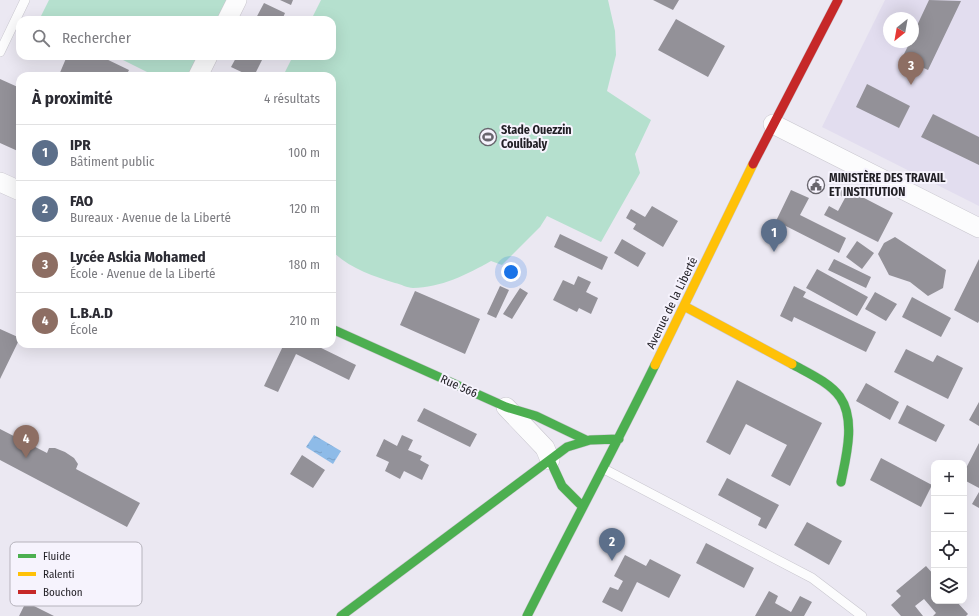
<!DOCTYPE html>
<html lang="fr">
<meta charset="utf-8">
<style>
:root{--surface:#fff;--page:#f2f2f3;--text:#2b2b33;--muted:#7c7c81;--line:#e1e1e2;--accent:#b45309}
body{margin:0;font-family:"Fira Sans Condensed",sans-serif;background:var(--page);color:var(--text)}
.controls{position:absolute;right:12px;bottom:12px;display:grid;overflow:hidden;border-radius:8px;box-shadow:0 4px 16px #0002}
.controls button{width:36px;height:36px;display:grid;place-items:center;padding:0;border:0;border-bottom:1px solid var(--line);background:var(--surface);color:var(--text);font:20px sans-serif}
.compass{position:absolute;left:883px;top:12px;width:36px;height:36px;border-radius:50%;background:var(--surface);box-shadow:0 4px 16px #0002;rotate:211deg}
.you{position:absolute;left:511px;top:272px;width:14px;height:14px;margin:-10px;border:3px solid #fff;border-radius:50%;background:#1a73e8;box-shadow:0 0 0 6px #1a73e833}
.badge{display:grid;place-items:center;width:26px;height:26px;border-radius:50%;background:var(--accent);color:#fff;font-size:13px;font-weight:700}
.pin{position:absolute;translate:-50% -33px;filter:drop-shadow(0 1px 2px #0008)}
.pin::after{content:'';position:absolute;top:21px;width:14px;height:12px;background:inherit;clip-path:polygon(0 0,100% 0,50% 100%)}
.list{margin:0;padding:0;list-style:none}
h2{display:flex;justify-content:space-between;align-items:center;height:52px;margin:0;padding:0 16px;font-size:17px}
h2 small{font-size:13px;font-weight:400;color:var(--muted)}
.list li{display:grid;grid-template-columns:26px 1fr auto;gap:12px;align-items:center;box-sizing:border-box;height:56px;padding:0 16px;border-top:1px solid var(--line)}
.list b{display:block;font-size:15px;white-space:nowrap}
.list p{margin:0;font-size:13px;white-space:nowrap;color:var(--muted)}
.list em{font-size:13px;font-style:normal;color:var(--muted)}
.icon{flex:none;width:22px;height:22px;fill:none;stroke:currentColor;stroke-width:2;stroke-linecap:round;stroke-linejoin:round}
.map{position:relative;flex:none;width:979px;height:616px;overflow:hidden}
.search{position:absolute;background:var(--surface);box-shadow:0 4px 16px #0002;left:16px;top:16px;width:320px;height:44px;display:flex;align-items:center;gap:10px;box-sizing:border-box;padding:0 14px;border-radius:12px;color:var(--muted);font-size:15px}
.panel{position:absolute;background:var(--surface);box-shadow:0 4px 16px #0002;left:16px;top:72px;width:320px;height:276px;border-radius:12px}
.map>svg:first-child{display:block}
</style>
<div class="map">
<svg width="979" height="616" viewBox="0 0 979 616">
<defs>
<pattern id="water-ripples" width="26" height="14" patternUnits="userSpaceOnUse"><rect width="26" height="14" fill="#8ebbe8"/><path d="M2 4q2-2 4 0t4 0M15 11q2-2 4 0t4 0" fill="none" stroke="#7aa0c7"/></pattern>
</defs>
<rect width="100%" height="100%" fill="#ebe8f2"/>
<path fill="#e2ddef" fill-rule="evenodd" d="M885,0h94v206l-157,-79zM889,18h24v24h-24z"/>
<path fill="#b5e0ce" d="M49,0h180l-10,20h-176l-3,-2z
M321,0h287l7,31 1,24 -9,36 44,29 -16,34 5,19 -39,69 -54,-26 -7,11 -38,38 -11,-4c-23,13 -51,27 -78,27 -6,0 -12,-4 -18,-5 -22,-7 -46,-15 -63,-32v-175h-49l10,-20h39v-36h-21z
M115,56h86l-10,20h-36z"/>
<path fill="url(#water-ripples)" d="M314,435l27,16 -8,13 -27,-17z"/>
<path fill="#939198" d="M280,0h13l-2,5z
M653,0h26l-6,10z
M929,0l32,1 -33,69 -26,-12 8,-16h3v-8z
M264,3l21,10 -3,7h-27z
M676,19l49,27 -17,31 -50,-27z
M67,56h33l29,14 -3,6h-64l-3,-1z
M237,56h27l-10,20h-4l-19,-9z
M0,79l20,9v64l-20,-9z
M867,84l43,22 -11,22 -43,-21z
M933,114l46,23v28l-58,-28z
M843,187l50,26 -15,29 -54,-27 5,-9 9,5 7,-13 -6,-3z
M791,190l18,8 -9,17 46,23 -7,15 -63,-32z
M652,206l26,15 -15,26 -30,-18 3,-5 -10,-6 5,-9 14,8z
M560,234l48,23 -6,13 -48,-23z
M895,237l51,33 -3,18 -15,8 -18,-14 -21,-7 -11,-21 6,-11z
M622,239l24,14 -8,14 -24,-14z
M857,241l17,12 -12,16 -16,-12z
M834,259l37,18 -5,11 -38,-18z
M979,259v62l-1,2 -24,-13z
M817,269l51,28 -11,19 -51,-28z
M578,276l13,6 -5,10 12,6 -7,16 -12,-6 -2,4 -24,-12 10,-20 11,5z
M500,286l9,4 -13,28 -9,-4z
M794,286l12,6 -3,5 73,35 -10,20 -72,-35 -2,5 -12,-6z
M520,288l8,5 -16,26 -9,-5z
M415,291l65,28 -15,35 -65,-29z
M875,292l22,12 -11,17 -21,-12z
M912,297l39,21 -10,19 -39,-20z
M0,329l20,9 -20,41z
M284,344h29l43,21 -7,15 -53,-26 -18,38 -14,-6z
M906,349l27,13 4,-7 26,13 -15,31 -54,-27z
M737,380l85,43 -32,63 -19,-10 16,-31 -41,-21 -16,31 -24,-13z
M866,383l33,19 -9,18 -34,-19z
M979,402v24l-10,-6z
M907,405l38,20 -9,17 -38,-19z
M424,408l53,26 -7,13 -53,-26z
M0,429l47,24 2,-5h6l10,4 9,6 4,6 -2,5 64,34 -13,24 -127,-67z
M402,435l11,5 -5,10 14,6 -2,4 9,5 -7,15 -18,-9 -4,8 -15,-8 4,-9 -13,-6 8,-17 13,7z
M979,443v45l-15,-8v-8z
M302,455l23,15 -12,18 -23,-14z
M881,458l51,27 -11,22 -51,-27z
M727,478l52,27 -13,24 -8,-4 3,-7 -43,-23z
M979,492v16l-7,-4z
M807,522l35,19 -13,24 -35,-20z
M706,543l48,25 -10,20 -48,-25z
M625,555l21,11 4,-7 31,16 -12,23 -32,-16 -15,30 -20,-10 8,-15 8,3 5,-9 -9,-5z
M926,566l8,9v26h22l12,13 -2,2h-33l3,-3 -12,-14 -9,7 8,10h-22l-10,-11 10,-9 -5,-5z
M769,591l9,5 -3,7 16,9 9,-16 12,6 -8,14h-49z
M26,602l28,14h-35z"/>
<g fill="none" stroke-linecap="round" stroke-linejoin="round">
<g stroke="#c8c6ce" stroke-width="10">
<path id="lane" d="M0,52l25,-52
M604,469l208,109 50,38"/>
</g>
<g stroke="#c8c6ce" stroke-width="20">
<path id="street" d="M227,20l10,-20
M198,76l10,-20
M773,124l206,104
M0,182l20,9
M506,407l39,41 5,12"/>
</g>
<g stroke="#c8c6ce" stroke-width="10">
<path id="fast" d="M332,329l174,78 30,9 50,24
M792,364c16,9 37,18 48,33 16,23 6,60 1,85
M550,460l12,26 20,20
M341,616l226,-169 23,-7 29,-1
M527,616c42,-84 87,-167 128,-251"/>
</g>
<g stroke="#c8c6ce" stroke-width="10">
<path id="slow" d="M684,306l108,58
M655,365l98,-201"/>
</g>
<g stroke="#c8c6ce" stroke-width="10">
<path id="jam" d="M753,164l85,-164"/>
</g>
<use href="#lane" stroke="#fcfcfd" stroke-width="9"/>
<use href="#street" stroke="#fcfcfd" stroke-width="19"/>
<use href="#fast" stroke="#4caf50" stroke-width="9"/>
<use href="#slow" stroke="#ffc107" stroke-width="9"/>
<use href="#jam" stroke="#c62828" stroke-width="9"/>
</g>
<defs>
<g id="stadium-ring" transform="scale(0.9)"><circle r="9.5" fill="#f6f3fd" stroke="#68656d" stroke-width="1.5"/><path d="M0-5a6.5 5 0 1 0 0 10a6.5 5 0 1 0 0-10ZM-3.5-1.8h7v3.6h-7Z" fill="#68656d"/></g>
<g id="civic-ring" transform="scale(0.9)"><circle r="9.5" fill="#f6f3fd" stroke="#68656d" stroke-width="1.5"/><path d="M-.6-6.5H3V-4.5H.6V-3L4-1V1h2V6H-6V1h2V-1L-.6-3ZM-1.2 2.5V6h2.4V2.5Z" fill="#68656d"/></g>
</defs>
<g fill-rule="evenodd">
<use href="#stadium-ring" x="488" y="137"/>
<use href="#civic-ring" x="816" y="185"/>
</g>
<g text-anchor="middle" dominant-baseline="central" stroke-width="4" stroke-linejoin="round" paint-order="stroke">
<g font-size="12" font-weight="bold" fill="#211f25" stroke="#f6f3fd" text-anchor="start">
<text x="501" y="130">Stade Ouezzin<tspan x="501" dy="14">Coulibaly</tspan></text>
<text x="829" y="178">MINISTÈRE DES TRAVAIL<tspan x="829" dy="14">ET INSTITUTION</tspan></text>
</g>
<g font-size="12" fill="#211f25" stroke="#f6f3fd">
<text transform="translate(672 303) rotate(-64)">Avenue de la Liberté</text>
<text transform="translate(459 386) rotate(24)">Rue 566</text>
</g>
</g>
<rect x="10" y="542" width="132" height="64" rx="6" fill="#f6f3fd" stroke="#b6b3bc" stroke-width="1"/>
<rect x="18" y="554" width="18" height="4" fill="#4caf50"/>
<rect x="18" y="572" width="18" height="4" fill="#ffc107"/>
<rect x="18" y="590" width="18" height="4" fill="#c62828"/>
<g font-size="11" fill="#211f25">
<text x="43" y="560">Fluide</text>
<text x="43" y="578">Ralenti</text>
<text x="43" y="596">Bouchon</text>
</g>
</svg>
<div class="controls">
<button>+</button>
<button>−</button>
<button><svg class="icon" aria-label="locate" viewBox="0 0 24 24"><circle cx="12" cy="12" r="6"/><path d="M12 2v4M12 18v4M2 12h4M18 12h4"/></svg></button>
<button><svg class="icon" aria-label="layers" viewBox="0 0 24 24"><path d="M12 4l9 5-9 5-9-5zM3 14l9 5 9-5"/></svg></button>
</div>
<svg class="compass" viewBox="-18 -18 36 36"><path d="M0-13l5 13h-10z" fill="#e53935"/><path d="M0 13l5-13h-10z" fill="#7c7c81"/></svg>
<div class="you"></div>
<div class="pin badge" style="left:774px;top:252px;background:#5c6f8a">1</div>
<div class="pin badge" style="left:612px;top:561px;background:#5c6f8a">2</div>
<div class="pin badge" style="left:911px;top:85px;background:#8d6e63">3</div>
<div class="pin badge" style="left:26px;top:458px;background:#8d6e63">4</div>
<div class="search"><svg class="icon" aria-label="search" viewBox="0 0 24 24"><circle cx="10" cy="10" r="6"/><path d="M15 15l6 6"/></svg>Rechercher</div>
<section class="panel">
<h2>À proximité<small>4 résultats</small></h2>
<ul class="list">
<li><span class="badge" style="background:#5c6f8a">1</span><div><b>IPR</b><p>Bâtiment public</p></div><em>100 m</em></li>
<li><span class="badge" style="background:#5c6f8a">2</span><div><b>FAO</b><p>Bureaux · Avenue de la Liberté</p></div><em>120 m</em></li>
<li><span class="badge" style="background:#8d6e63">3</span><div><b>Lycée Askia Mohamed</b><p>École · Avenue de la Liberté</p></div><em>180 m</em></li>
<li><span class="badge" style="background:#8d6e63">4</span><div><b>L.B.A.D</b><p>École</p></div><em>210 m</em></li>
</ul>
</section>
</div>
